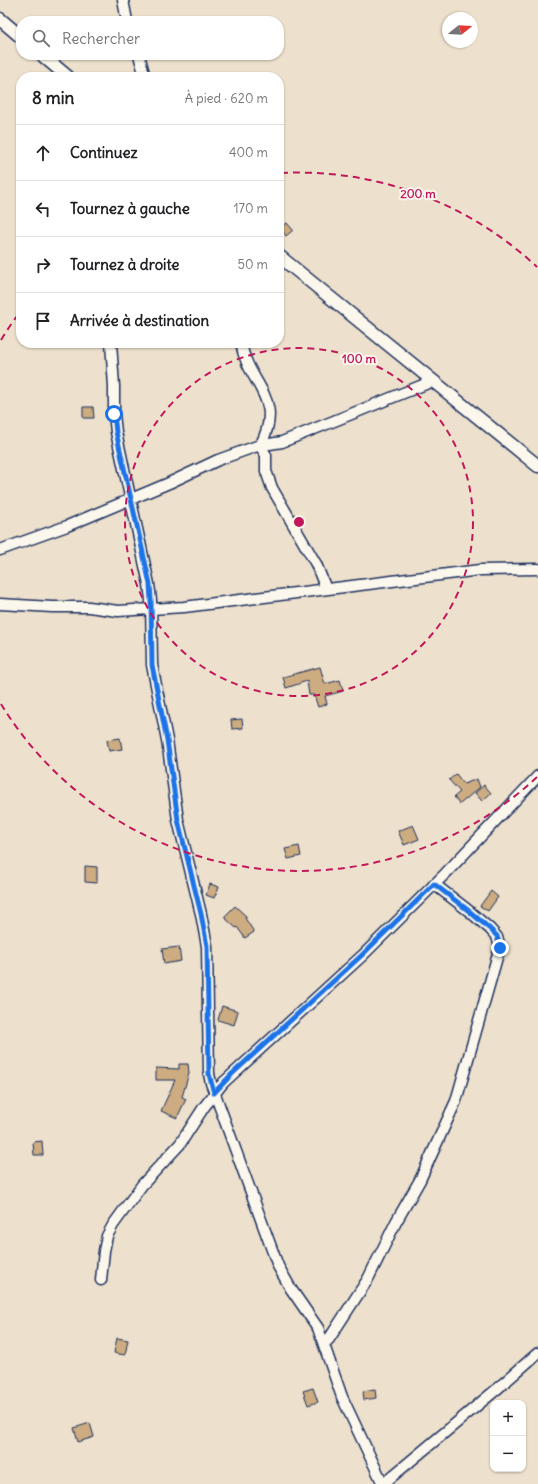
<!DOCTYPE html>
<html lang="fr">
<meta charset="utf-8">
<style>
:root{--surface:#fff;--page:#f6f6f6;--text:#202124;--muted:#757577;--line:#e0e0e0}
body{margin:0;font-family:Delius,sans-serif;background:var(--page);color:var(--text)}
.controls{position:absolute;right:12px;bottom:12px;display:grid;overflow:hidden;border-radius:8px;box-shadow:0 1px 3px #0004}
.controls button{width:36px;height:36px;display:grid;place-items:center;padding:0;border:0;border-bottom:1px solid var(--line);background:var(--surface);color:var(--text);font:20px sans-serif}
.compass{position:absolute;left:442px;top:12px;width:36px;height:36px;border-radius:50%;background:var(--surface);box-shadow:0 1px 3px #0004;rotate:72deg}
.stop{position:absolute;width:12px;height:12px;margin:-9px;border:3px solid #1a73e8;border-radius:50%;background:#fff}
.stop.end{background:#1a73e8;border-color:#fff;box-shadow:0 1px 4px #0008}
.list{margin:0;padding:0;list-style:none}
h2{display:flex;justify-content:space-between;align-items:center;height:52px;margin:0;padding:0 16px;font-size:17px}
h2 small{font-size:13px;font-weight:400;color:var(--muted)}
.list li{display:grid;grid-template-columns:26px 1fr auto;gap:12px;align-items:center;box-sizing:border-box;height:56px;padding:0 16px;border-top:1px solid var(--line)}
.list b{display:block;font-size:15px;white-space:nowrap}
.list em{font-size:13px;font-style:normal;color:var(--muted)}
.icon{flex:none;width:22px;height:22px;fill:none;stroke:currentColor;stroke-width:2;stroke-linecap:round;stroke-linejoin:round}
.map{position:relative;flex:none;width:538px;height:1484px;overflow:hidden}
.search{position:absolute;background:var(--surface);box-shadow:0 1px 3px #0004;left:16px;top:16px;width:268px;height:44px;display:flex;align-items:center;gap:10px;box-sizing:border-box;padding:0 14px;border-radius:16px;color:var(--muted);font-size:15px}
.panel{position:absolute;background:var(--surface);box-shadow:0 1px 3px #0004;left:16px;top:72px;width:268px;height:276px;border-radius:16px}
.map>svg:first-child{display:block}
</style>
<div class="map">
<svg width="538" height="1484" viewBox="0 0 538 1484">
<rect width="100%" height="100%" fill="#ede0cc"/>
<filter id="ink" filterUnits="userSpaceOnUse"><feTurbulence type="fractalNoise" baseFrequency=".025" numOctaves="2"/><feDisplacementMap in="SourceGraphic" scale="8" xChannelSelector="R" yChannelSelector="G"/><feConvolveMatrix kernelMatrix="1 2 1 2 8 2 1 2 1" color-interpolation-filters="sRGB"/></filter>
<g filter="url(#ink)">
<path fill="#ccac80" stroke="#1b2f5e" d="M287,223l6,7 -7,6 -6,-8z
M83,407h10l1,11h-11z
M320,667l5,17 15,-4 3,11 -18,5 2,8 -9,3 -4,-12h-5l-2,-14 -21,7 -3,-11z
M242,719l1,9 -11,1 -1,-9z
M120,738l2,11 -13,2 -2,-11z
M456,774l8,10 13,-5 3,8 -20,17 -6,-7 6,-5 -11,-12z
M484,785l7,8 -9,8 -7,-8z
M413,825l6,14 -15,6 -6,-14z
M299,846l2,10 -13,3 -3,-10z
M85,866l12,1v16l-12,-1z
M210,884l9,3 -5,11 -8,-3z
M491,891l7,6 -10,14 -8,-5z
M235,906l12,11 -2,1 9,14 -9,6 -8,-11 -1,1 -12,-11z
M179,947l2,14 -17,3 -2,-15z
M222,1006l16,5 -4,14 -16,-5z
M179,1064h9l1,9 -7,24 4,2 -9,19 -16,-7 14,-31h-19v-12l23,1z
M42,1141l1,14h-9l-1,-13z
M117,1338l11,2 -3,15 -11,-2z
M313,1388l5,14 -10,3 -5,-14z
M375,1389l1,9 -12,2 -1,-9z
M90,1423l4,14 -16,5 -4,-14z"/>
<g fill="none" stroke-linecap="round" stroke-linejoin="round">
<g stroke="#1b2f5e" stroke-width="13">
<path id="minor" d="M123,0l4,21
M139,55l6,22
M111,343l3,43v28l2,18 33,152 2,16 1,65 15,75 11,80 23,94 6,32 2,128 2,9 67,183 13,23 27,39 24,69 41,87
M241,343c7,42 45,55 19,103l6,9v16l6,17 44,76 10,25
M0,550l67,-24 102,-43 49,-23 39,-14 25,-4 151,-61
M0,604l52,3h37l29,4 66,-4 296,-37 58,-1
M101,1280l3,-29 3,-15 6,-11 29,-40 38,-41 24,-37 19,-24 140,-128 82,-81 93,-98
M324,1344l5,-5 39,-60 28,-57 24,-42 36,-79 44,-154 -3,-10 -7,-8 -21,-18 -35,-27
M383,1484l114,-95 41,-36"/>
</g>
<g stroke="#1b2f5e" stroke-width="15">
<path id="tertiary" d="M0,19l21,18
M42,55l26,22
M279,256l259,210"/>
</g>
<use href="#minor" stroke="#fbf7ec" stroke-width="10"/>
<use href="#tertiary" stroke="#fbf7ec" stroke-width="12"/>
</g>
</g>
<g fill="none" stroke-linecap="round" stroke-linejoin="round" filter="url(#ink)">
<path stroke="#1a73e8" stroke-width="5" d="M114,414l2,18 34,152 1,16 1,65 15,75 11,80 23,94 6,32 2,128 5,19 18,-19 130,-119 72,-71 35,27 21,18 7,7 3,12"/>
</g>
<g fill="none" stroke="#c2185b" stroke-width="2" stroke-dasharray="7 5">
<circle cx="299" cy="522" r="174"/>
<path d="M537 777A349 349 0 0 1 1 704M1 340A349 349 0 0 1 20 312M281 173A349 349 0 0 1 537 267"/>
</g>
<circle cx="299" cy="522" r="6" fill="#c2185b" stroke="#fbf7ec" stroke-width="2"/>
<g font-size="12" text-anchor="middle" font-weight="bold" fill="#c2185b" stroke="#fbf7ec" stroke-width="4" stroke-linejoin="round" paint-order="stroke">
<text x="418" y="198">200 m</text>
<text x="359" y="363">100 m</text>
</g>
</svg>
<div class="controls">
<button>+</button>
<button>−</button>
</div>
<svg class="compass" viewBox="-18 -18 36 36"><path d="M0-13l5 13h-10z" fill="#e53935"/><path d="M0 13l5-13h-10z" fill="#757577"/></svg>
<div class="stop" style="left:114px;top:414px"></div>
<div class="stop end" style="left:500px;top:948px"></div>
<div class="search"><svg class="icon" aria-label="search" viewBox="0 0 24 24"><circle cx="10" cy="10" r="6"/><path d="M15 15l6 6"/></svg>Rechercher</div>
<section class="panel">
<h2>8 min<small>À pied · 620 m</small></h2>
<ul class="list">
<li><svg class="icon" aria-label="ahead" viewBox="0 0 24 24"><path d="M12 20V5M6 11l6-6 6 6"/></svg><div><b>Continuez</b></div><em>400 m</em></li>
<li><svg class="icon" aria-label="left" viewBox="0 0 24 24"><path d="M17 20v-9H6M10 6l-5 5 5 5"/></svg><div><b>Tournez à gauche</b></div><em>170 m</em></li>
<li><svg class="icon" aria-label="right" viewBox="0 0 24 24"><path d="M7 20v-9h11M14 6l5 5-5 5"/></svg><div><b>Tournez à droite</b></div><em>50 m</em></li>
<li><svg class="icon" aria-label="arrive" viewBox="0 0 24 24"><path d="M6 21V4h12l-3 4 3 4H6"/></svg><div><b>Arrivée à destination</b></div></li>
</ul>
</section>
</div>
